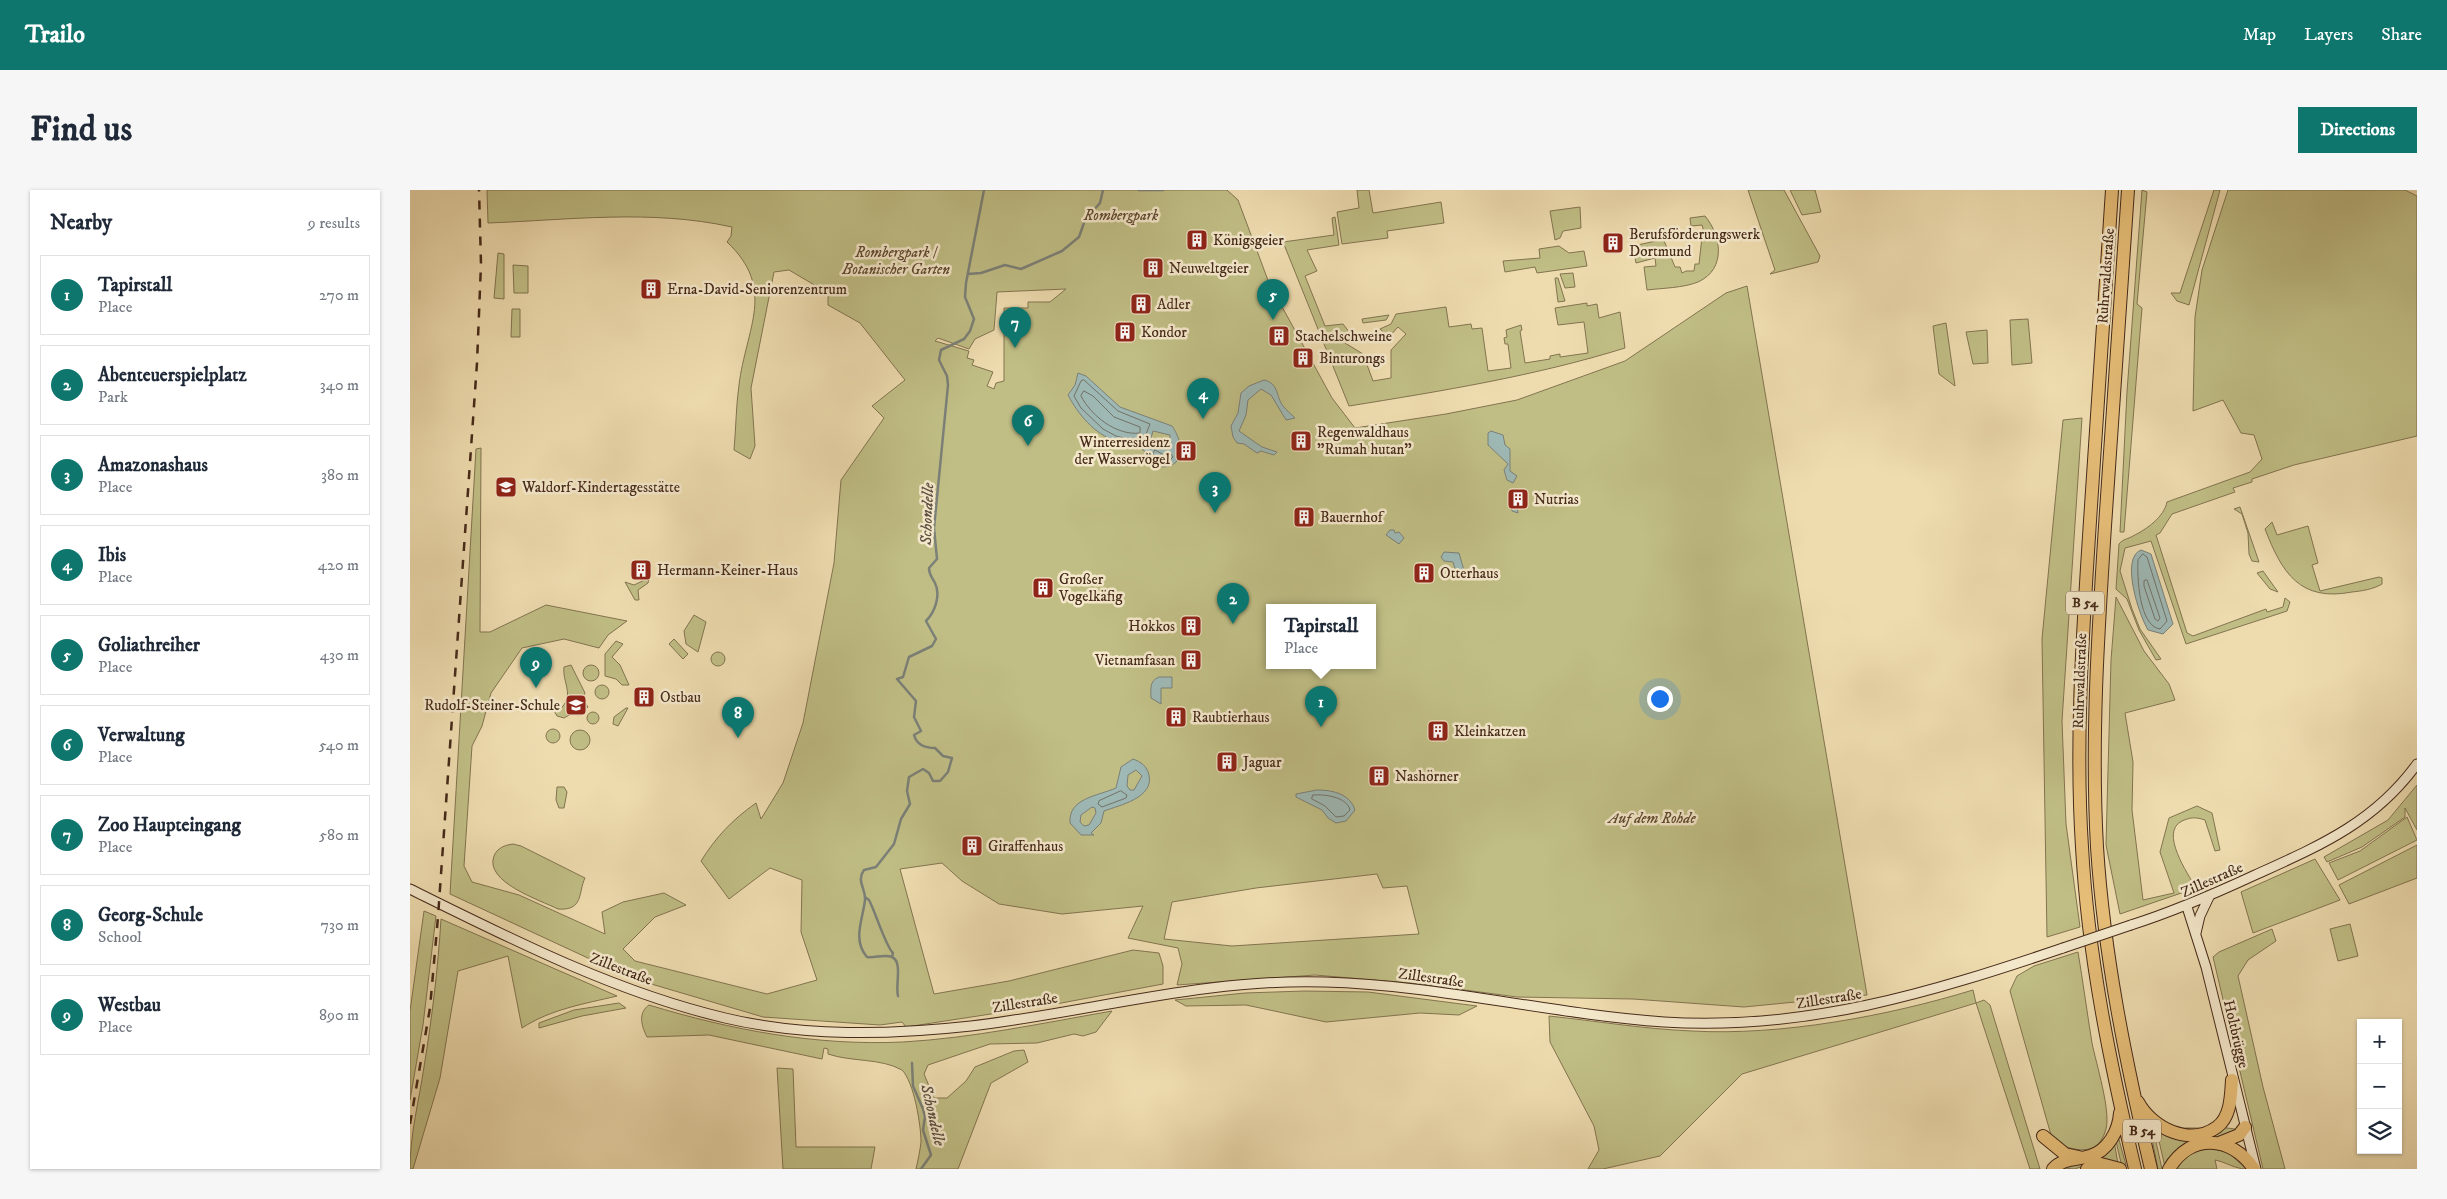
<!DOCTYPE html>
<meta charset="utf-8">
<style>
:root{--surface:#fff;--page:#f6f6f7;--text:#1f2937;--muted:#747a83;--line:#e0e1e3;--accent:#0f766e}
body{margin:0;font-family:"IM FELL DW Pica",serif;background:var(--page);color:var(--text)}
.controls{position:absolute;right:15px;bottom:15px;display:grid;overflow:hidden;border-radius:0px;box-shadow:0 1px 4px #0004}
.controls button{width:45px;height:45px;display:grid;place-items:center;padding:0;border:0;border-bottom:1px solid var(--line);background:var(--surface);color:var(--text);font:25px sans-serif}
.you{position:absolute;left:1249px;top:508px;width:18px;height:18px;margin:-12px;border:4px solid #fff;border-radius:50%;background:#1a73e8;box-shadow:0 0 0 8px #1a73e833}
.badge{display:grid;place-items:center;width:32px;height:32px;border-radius:50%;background:var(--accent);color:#fff;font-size:16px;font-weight:700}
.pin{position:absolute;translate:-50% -41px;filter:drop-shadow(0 1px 2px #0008)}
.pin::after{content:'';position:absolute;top:26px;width:18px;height:15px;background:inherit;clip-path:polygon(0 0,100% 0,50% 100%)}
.popup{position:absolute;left:856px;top:414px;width:110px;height:65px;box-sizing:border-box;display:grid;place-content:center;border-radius:0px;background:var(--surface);filter:drop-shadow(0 1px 4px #0005);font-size:16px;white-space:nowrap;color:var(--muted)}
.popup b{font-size:19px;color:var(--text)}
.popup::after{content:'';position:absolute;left:50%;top:100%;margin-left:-10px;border:10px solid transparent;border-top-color:var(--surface)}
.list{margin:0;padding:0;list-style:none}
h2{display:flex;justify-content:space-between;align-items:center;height:65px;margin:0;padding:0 20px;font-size:21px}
h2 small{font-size:16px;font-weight:400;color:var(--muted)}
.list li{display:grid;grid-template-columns:32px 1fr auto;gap:15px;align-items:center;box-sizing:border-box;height:80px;margin:0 10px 10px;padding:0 10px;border:1px solid var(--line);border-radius:0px}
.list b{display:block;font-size:19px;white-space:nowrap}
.list p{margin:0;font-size:16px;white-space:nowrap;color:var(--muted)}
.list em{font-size:16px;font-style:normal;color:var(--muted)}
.icon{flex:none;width:28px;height:28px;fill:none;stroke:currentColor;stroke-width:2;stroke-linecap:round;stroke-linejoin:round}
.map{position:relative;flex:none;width:2007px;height:979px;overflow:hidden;border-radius:0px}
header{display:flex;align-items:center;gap:30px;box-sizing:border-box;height:70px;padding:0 25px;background:var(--accent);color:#fff}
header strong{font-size:24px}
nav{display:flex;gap:28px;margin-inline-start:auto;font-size:18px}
.intro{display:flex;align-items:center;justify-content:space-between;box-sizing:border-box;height:120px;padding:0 30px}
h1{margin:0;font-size:35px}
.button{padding:12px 22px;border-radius:0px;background:var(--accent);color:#fff;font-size:18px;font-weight:700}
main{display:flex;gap:30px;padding:0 30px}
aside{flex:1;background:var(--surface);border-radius:0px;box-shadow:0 1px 4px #0004}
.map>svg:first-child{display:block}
</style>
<header>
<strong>Trailo</strong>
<nav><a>Map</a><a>Layers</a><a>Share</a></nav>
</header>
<div class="intro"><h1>Find us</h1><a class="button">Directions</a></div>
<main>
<aside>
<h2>Nearby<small>9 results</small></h2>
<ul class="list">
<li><span class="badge">1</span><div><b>Tapirstall</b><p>Place</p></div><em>270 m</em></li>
<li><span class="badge">2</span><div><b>Abenteuerspielplatz</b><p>Park</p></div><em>340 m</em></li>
<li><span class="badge">3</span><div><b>Amazonashaus</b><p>Place</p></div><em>380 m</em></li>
<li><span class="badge">4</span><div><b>Ibis</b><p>Place</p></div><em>420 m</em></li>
<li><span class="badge">5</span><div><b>Goliathreiher</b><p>Place</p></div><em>430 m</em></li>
<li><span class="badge">6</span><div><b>Verwaltung</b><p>Place</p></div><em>540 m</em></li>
<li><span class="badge">7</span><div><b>Zoo Haupteingang</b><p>Place</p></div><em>580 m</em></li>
<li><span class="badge">8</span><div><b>Georg-Schule</b><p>School</p></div><em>730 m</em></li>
<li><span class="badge">9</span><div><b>Westbau</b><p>Place</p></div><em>890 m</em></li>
</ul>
</aside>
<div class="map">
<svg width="2007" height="979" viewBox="0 0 2007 979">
<rect width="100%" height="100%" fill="#eedcaf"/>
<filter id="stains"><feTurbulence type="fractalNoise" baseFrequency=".004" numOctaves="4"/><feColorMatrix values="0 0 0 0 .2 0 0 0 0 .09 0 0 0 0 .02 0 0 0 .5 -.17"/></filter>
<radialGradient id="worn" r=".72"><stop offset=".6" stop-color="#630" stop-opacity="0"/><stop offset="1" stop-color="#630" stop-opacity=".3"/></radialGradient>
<path fill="#c0be85" stroke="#837450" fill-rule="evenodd" d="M77,0h740l11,10 31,83 63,115 23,30 91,-14 71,-14 108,-39 101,-68 21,-7 120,709 -123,12 -111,-8 -116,-2 -97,-13 -105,-9 -138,10 5,-21 -4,-16 -50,-10 15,-32 -81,8 -63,-10 -37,-23 -20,-18 -42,6 34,125 75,-13 124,-31 26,3 4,13v18l-107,20 -150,23 -4,-5 -22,3 -117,-8 -132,-39 -181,-84 26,-445 5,-1 -1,184h10l56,-27 81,16 -19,14 -9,13 -35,-9 -42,9 -31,45 -9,33 -10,20 -8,120 8,16 47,13 86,39 -3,-22 21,-10 41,-9 22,12 -31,12 -32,32 12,12 132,33 50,-14 -16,-48 1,-52 -32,-12 -41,31 -28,-38c15,-24 31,-41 55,-58l5,16 22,-36 20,-60 31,-160 7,-83 43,-62 -12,-12 33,-26 -45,-57 -32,-18v-12l-39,-23 -15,2 -23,116 4,58 -5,13 -16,-9c2,-22 2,-44 5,-65 7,-57 38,-96 -12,-143l4,-6 1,-9c-81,-18 -163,-7 -244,-4zM656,99l-16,13h-22v6h-24v73l-8,2 -2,6 -7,-3 6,-14 -21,-7 2,-5 -7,-2 2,-7 -34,-10 3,-3 31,11 6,-10 19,-9 3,-38zM860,418h102v58h-102zM967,684l6,14 24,-2 12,48 -187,12 -68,-7 8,-37 84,-14z
M947,0h12l4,23 68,-11 3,21 -57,8 1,7 -46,6 -5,-32 22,-4z
M1338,0h36l36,66 -2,6 -48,12 5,-4z
M1380,0h25l6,22 -19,3z
M1732,0l5,2 -10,112 5,4 -18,224h-4l7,-140z
M1804,0h6l-31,115 -12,-4 -6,-8h9z
M1818,0h177l12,6v240l-123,29 -42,14v3l-19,6 2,4 -63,22 -12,19 -4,2 31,98 6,3 73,-27 1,3 16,-5 2,-9 5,4 -3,9 -101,33 -35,-103 -26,7 -5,23 12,38 8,20 21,30 -5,1 -17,-30 -12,-31 -11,-10 3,-45c4,-5 9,-5 14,-8 14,-7 31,-19 34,-34l83,-30 12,-13 -8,-24 -13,-2 -18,-33 -30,11 2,-94 7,-47z
M1170,17l1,21 -18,3 -3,7 -5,2 -5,-29z
M1295,26c16,19 22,53 -7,66 -15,6 -35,6 -51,8l-3,-23 12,-1 -1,-8 -19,5 -3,-17 23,-5 -1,-9 5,-1 15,36h5l2,6 4,-2h8l1,-7h4l4,-36 -1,-3 -11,1 -1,-8z
M925,27l4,28 -32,5 10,21 -12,5 20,50 18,-2 7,9 -5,10 18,11 10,27 18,-3v-28l15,-16 -8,-7 -9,10 -9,-8 11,-5 5,-10 50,-7 3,20 22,-3 1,5 10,-1 6,43 23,-3 -3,-24h-3l-1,-6 3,-1 -1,-7 15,-5 1,5 -2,1 5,32 25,-4v-3l10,-2v3l28,-4 -4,-31 -26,3 -3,-17 32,-5v3l10,-2 2,14 21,-6 5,36c-90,28 -183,43 -276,58l-66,-164 51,-7 -2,-17z
M1149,56l10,7 15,-2 3,15 -50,7 -2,-6 -30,5 -2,-11 37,-3 -1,-9z
M88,63l6,1v45l-10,-1z
M103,75l15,1v27h-14z
M1163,83l2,14 -10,1 -5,-14z
M1145,88h3l7,23 -7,1z
M102,119h8v28h-9z
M979,125l-3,5 -23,3 -1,-4z
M1618,129l4,44 -20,2 -2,-45z
M1536,133l9,63 -16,-12 -6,-48z
M1577,140l1,33 -15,1 -7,-32z
M1672,228l-20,303 4,103 14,103 -33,10 -5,-298 21,-219z
M1830,317l19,55 -7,-1 -3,-7 -1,-21 -6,-19 -8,-5z
M1862,332l5,13 31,-9 10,37 -6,2 8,26 59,-14 3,1v6c-8,5 -20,7 -30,8 -52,10 -70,-19 -87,-63z
M1853,381l15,21 -8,-3 -13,-16z
M239,388l-1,5 -10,7 1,10h-4l-10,-18 9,3z
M1706,407l28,54 25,33 6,16 -50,13 8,49 -1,48 11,90 31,-7 -14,-41 9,-34 28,-12 15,7 8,37 -5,1 -10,-31c-9,-3 -14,-3 -23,1 -23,11 6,53 14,67l-76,26 -14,-69 5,-185z
M284,425l12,7 -8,30 -12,-8 -2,-13z
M264,449l14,15 -5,5 -14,-15z
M206,451l7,3 -11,13 8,8 9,20h-7l-6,-6 -11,-3v-22z
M301 469a7 7 0 1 1 14 0a7 7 0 1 1-14 0Z
M173 483a8 8 0 1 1 16 0a8 8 0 1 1-16 0Z
M161,475l14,28 -3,5 6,9 -9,8 -8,-1 -7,4 -7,-2 -4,-7 6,1c17,-14 3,-27 5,-43z
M185 502a7 7 0 1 1 14 0a7 7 0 1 1-14 0Z
M216,518h2l-10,18 -5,-2 1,-7z
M177 528a6 6 0 1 1 12 0a6 6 0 1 1-12 0Z
M136 546a7 7 0 1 1 14 0a7 7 0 1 1-14 0Z
M160 550a10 10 0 1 1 20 0a10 10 0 1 1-20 0Z
M2007,595v45l-12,-22v9l-43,30 -35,15 -3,-5 64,-37z
M147,597h7l3,5 -3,16h-5l-3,-8z
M1997,627l10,23 -79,40 -9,-17 31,-12z
M103,654l8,2 64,32c-7,14 -1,33 -27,31 -18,-9 -74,-27 -64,-53 3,-8 11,-11 19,-12z
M2007,655v33l-68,26 -10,-19z
M1905,669l25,41 -87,33 -12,-41z
M14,721l12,5 -13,109 -13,75v-89z
M31,729l176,77c-33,8 -66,13 -95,32l-14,-72 -50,15 -18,107 -27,91h-3c0,-35 9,-68 14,-102 8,-49 14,-99 17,-148z
M1940,734l8,32 -20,5 -8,-32z
M1862,739l4,12 -28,19 -10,16 25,111 22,82h-22l-50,-212 6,-5z
M1668,762c5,30 9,60 14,91 4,20 19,68 14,86 -8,30 -33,21 -53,13l-43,-151 7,-15 17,-10z
M1563,800l3,13 8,-3 6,5 50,164h-10l-54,-166 -234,71 -82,82 -57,13h-15l11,-19 -5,-24 -44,-84 -1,-26c47,5 95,13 143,15 89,5 196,-15 281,-41z
M895,801l63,1 109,14 -18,9 -39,-2 -94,9 -80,-17 -60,1 -11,-6 70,-7z
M209,813l7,5 -44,8 -43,12v-5l35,-13z
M239,815c82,25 167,41 254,37 70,-4 140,-19 209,-31l-16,21 -13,4 -9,-2 -37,9 -47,1 -62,21 -4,9 10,24h13l19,-17 9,-14 39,-16 10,-1 4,12 -37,21 -33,86h-42c2,-9 4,-18 5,-27 0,-17 -7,-60 -19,-72 -21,-12 -51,-8 -74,-16v-5l-4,-1 -2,11 -113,-24 -62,2c-6,-12 -9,-24 2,-32z
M367,878l16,1 3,78h79l-4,22h-88z
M1739,934h3l10,45h-4z
M1746,938h71l8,1 1,3 -71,35z
M1708,946l8,29 -1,2h-3l-7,-30z
M1704,951l4,23 -28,-1 -15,6 -12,-1z
M1802,958l17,5 17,16c-11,0 -20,-7 -31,-9l2,9h-42l17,-17z"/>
<path fill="#9eb9b6" stroke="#7b8078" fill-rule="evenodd" d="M668,183l8,3 34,31 52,19c10,14 16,40 -10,41 -8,-5 -13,-12 -20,-18 -8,-6 -18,-6 -26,-8 -22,-7 -38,-27 -48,-46l7,-10zM743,241l17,4 -1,14 -14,-4 -4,-7z
M854,190c15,3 12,17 19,26 3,4 8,8 12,12l-9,2 -15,-25 -10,-6 -13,11 -2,15 -7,16 23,16 15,5 -3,3 -13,-4 -4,2 -13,-9 -7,-1 -4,-6 -2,-11 7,-13 3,-20 8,-7z
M1081,241l12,4 2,10 5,4v22l7,5 -4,7 -6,-3 -3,-10 4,-6 -20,-19v-12z
M1105,305l3,18 -6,-2 -3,-15z
M980,340h4l1,3 4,-1 5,6 -5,6 -13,-9z
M1731,360l10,4 22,70 -10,10 -15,-4c-9,-15 -28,-72 -7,-80z
M1034,362l15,1 6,21 -4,3 -4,-2 -4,-13 -9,-1 -3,-4z
M749,487h13v11h-11v16l-10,-6c0,-9 -2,-17 8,-21z
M723,569c8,3 14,7 16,16 5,23 -29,30 -45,36l-3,12 -10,10 3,2h-13l-11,-12c-2,-25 28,-27 46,-35l5,-21zM726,580l6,6 -8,14h-4l-3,-4 1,-11zM682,617l3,1 1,5 -7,12 -5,1 -4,-4 1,-7z
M907,600c16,0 33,4 38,20l-9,11 -10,2 -8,-5 -6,-8 -26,-13v-3z"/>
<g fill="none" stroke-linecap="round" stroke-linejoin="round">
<path stroke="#727268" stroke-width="1" d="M674,190l34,31 32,13 -4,10v10l-30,-8 -13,-7 -22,-21 -7,-12 7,-15z
M674,201l9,5 21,21 26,10v6c-23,3 -49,-17 -59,-37z
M745,260l9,5 7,-1 2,3 -5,5h-5l-10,-8z
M1733,364l4,3 20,64 -7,8c-21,-3 -23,-52 -22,-69z
M1737,390l13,38 -2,3 -3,-2 -11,-33v-5z
M711,601l6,4 -1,3 -24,9 -4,-3 1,-3z
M903,605c12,-1 34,2 37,15l-6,6 -8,1 -11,-11 -13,-7z"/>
<path stroke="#7b8078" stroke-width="2.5" d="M729,0h24
M558,84l13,-1 24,-8 16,4 41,-18 17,-14 6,-17 15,-17 3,-13
M455,707l4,3c6,11 17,47 24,53l-1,4
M488,806c-3,-11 5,-34 -6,-39 -7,-3 -17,1 -25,0 -15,-17 -4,-38 -2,-57 1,-11 -9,-19 -1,-30l12,-3 18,-23 7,-25 9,-15 -3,-13 2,-14 14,-8 6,4 4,8h7l8,-9 4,-14 -9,-2 -8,-8c-9,0 -18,-2 -21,-13l7,-4 -7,-14 2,-16 -19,-22 6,-2 6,-20 23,-11 4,-7 -10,-18c9,-9 15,-26 9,-38 -3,-6 -6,-8 -6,-15l8,-9 -3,-31 14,-143 -1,-9 -8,-16 2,-10 23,-11 6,-8 4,-12 -9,-22 1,-14 18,-93
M502,873l1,23 10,23 2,8 -2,13 8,25 -10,14"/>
<g stroke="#462a1a" stroke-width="11">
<path id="secondary" d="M0,699c101,50 205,103 315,129 81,19 164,17 246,8 119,-14 234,-48 354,-44 114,3 225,32 339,40 142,9 266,-29 399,-74
M1777,717l19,60 50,202
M1721,735c44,-14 83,-31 124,-50 64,-29 119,-52 162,-111
M1786,743l4,-17 9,-19"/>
</g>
<g stroke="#462a1a" stroke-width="14">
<path id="highway" d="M1702,0c-7,110 -15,221 -22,331 -7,109 -15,217 -8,326 6,109 28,216 53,322
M1718,0c-8,112 -15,224 -23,336 -7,107 -14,214 -8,321 7,109 29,216 54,322
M1728,912c14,26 52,45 79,25 14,-10 14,-32 15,-47
M1633,946l22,18 14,3
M1809,953l20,-8 6,-8
M1643,979c10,-11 23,-9 37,-13 18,-5 29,-26 30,-43
M1677,979l14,-5 19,5
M1759,979c21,-36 62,-34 85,0"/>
</g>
<use href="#secondary" stroke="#f4e8cb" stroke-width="9"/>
<use href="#highway" stroke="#e7be78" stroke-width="12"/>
<path stroke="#462a1a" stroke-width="2.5" stroke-dasharray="9 9" stroke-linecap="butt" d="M0,934l20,-116 8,-91 39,-554 4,-99 -2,-74"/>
<g stroke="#462a1a" stroke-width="11" stroke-linecap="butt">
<path id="secondary-bridge" d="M1653,758l68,-23"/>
</g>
<use href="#secondary-bridge" stroke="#f4e8cb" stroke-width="9"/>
</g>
<defs>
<g id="building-square" transform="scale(1.125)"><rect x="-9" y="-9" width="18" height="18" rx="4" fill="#8f2418" stroke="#f4e8cb"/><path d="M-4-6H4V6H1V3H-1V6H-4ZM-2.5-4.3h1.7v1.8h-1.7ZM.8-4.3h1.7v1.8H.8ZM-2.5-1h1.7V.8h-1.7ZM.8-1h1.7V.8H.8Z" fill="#fff"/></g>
<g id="school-square" transform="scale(1.125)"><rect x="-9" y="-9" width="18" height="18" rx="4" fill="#8f2418" stroke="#f4e8cb"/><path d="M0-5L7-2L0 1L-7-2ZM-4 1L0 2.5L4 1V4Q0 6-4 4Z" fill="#fff"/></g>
</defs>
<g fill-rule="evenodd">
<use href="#building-square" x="787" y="50"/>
<use href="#building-square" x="1203" y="53"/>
<use href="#building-square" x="743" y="78"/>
<use href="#building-square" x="241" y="99"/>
<use href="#building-square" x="731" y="114"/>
<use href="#building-square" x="715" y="142"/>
<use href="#building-square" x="869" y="146"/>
<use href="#building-square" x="893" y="168"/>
<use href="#building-square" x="891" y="251"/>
<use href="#building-square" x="776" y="261"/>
<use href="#school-square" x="96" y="297"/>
<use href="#building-square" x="1108" y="309"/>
<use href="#building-square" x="894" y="327"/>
<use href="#building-square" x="231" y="380"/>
<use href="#building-square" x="1014" y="383"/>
<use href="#building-square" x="633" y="398"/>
<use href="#building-square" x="781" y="436"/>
<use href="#building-square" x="781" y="470"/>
<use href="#building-square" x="234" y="507"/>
<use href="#school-square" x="166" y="515"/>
<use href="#building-square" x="766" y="527"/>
<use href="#building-square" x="1028" y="541"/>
<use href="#building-square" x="817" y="572"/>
<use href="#building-square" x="969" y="586"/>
<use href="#building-square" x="562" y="656"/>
</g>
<g text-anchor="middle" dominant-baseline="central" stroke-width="5" stroke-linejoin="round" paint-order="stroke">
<g fill="#f4e8cb" stroke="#7a634f" stroke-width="1">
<rect x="1656" y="401.5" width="38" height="23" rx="4"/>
<rect x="1713" y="929.5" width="38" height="23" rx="4"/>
</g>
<g font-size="14" font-weight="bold" fill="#462a1a">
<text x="1675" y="413">B 54</text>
<text x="1732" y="941">B 54</text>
</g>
<g font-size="15" font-style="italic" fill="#5e482f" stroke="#f4e8cb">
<text x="711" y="25">Rombergpark</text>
<text x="486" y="62">Rombergpark /<tspan x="486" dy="17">Botanischer Garten</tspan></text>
<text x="1242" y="628">Auf dem Rohde</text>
</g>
<g font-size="15" fill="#462a1a" stroke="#f4e8cb" text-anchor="start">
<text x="1219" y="44">Berufsförderungswerk<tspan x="1219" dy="17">Dortmund</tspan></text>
<text x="803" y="50">Königsgeier</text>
<text x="759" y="78">Neuweltgeier</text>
<text x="257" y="99">Erna-David-Seniorenzentrum</text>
<text x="747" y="114">Adler</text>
<text x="731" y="142">Kondor</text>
<text x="885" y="146">Stachelschweine</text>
<text x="909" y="168">Binturongs</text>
<text x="907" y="242">Regenwaldhaus<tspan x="907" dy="17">"Rumah hutan"</tspan></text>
<text x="760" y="252" text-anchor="end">Winterresidenz<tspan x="760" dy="17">der Wasservögel</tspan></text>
<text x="112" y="297">Waldorf-Kindertagesstätte</text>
<text x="1124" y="309">Nutrias</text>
<text x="910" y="327">Bauernhof</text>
<text x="247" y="380">Hermann-Keiner-Haus</text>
<text x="1030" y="383">Otterhaus</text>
<text x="649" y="389">Großer<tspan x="649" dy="17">Vogelkäfig</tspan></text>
<text x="765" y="436" text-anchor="end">Hokkos</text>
<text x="765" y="470" text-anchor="end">Vietnamfasan</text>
<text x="250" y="507">Ostbau</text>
<text x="150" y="515" text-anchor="end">Rudolf-Steiner-Schule</text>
<text x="782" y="527">Raubtierhaus</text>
<text x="1044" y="541">Kleinkatzen</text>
<text x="833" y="572">Jaguar</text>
<text x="985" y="586">Nashörner</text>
<text x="578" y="656">Giraffenhaus</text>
</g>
<g font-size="15" fill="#462a1a" stroke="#f4e8cb">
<text transform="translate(1696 86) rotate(-86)">Ruhrwaldstraße</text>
<text transform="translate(1670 491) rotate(-88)">Ruhrwaldstraße</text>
<text transform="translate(1802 690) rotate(-24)">Zillestraße</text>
<text transform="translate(211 779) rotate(21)">Zillestraße</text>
<text transform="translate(1021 788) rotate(8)">Zillestraße</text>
<text transform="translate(1419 809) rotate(-9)">Zillestraße</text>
<text transform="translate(615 813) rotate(-9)">Zillestraße</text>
<text transform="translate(1826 844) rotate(77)">Holtbrügge</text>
</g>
<g font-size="16" font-style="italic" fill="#5c4e41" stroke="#f4e8cb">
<text transform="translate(517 324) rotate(-88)">Schondelle</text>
<text transform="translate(523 925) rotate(77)">Schondelle</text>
</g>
</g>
<rect width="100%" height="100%" filter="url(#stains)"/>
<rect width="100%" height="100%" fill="url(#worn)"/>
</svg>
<div class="controls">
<button>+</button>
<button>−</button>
<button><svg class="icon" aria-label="layers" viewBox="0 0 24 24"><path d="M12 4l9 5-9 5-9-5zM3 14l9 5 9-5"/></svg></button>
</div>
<div class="you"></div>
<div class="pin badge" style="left:911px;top:537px">1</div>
<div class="popup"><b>Tapirstall</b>Place</div>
<div class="pin badge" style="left:823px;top:434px">2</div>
<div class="pin badge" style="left:805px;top:323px">3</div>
<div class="pin badge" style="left:793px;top:229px">4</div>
<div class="pin badge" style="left:863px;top:130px">5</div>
<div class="pin badge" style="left:618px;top:256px">6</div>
<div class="pin badge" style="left:605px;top:158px">7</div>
<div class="pin badge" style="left:328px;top:548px">8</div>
<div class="pin badge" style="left:126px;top:498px">9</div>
</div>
</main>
